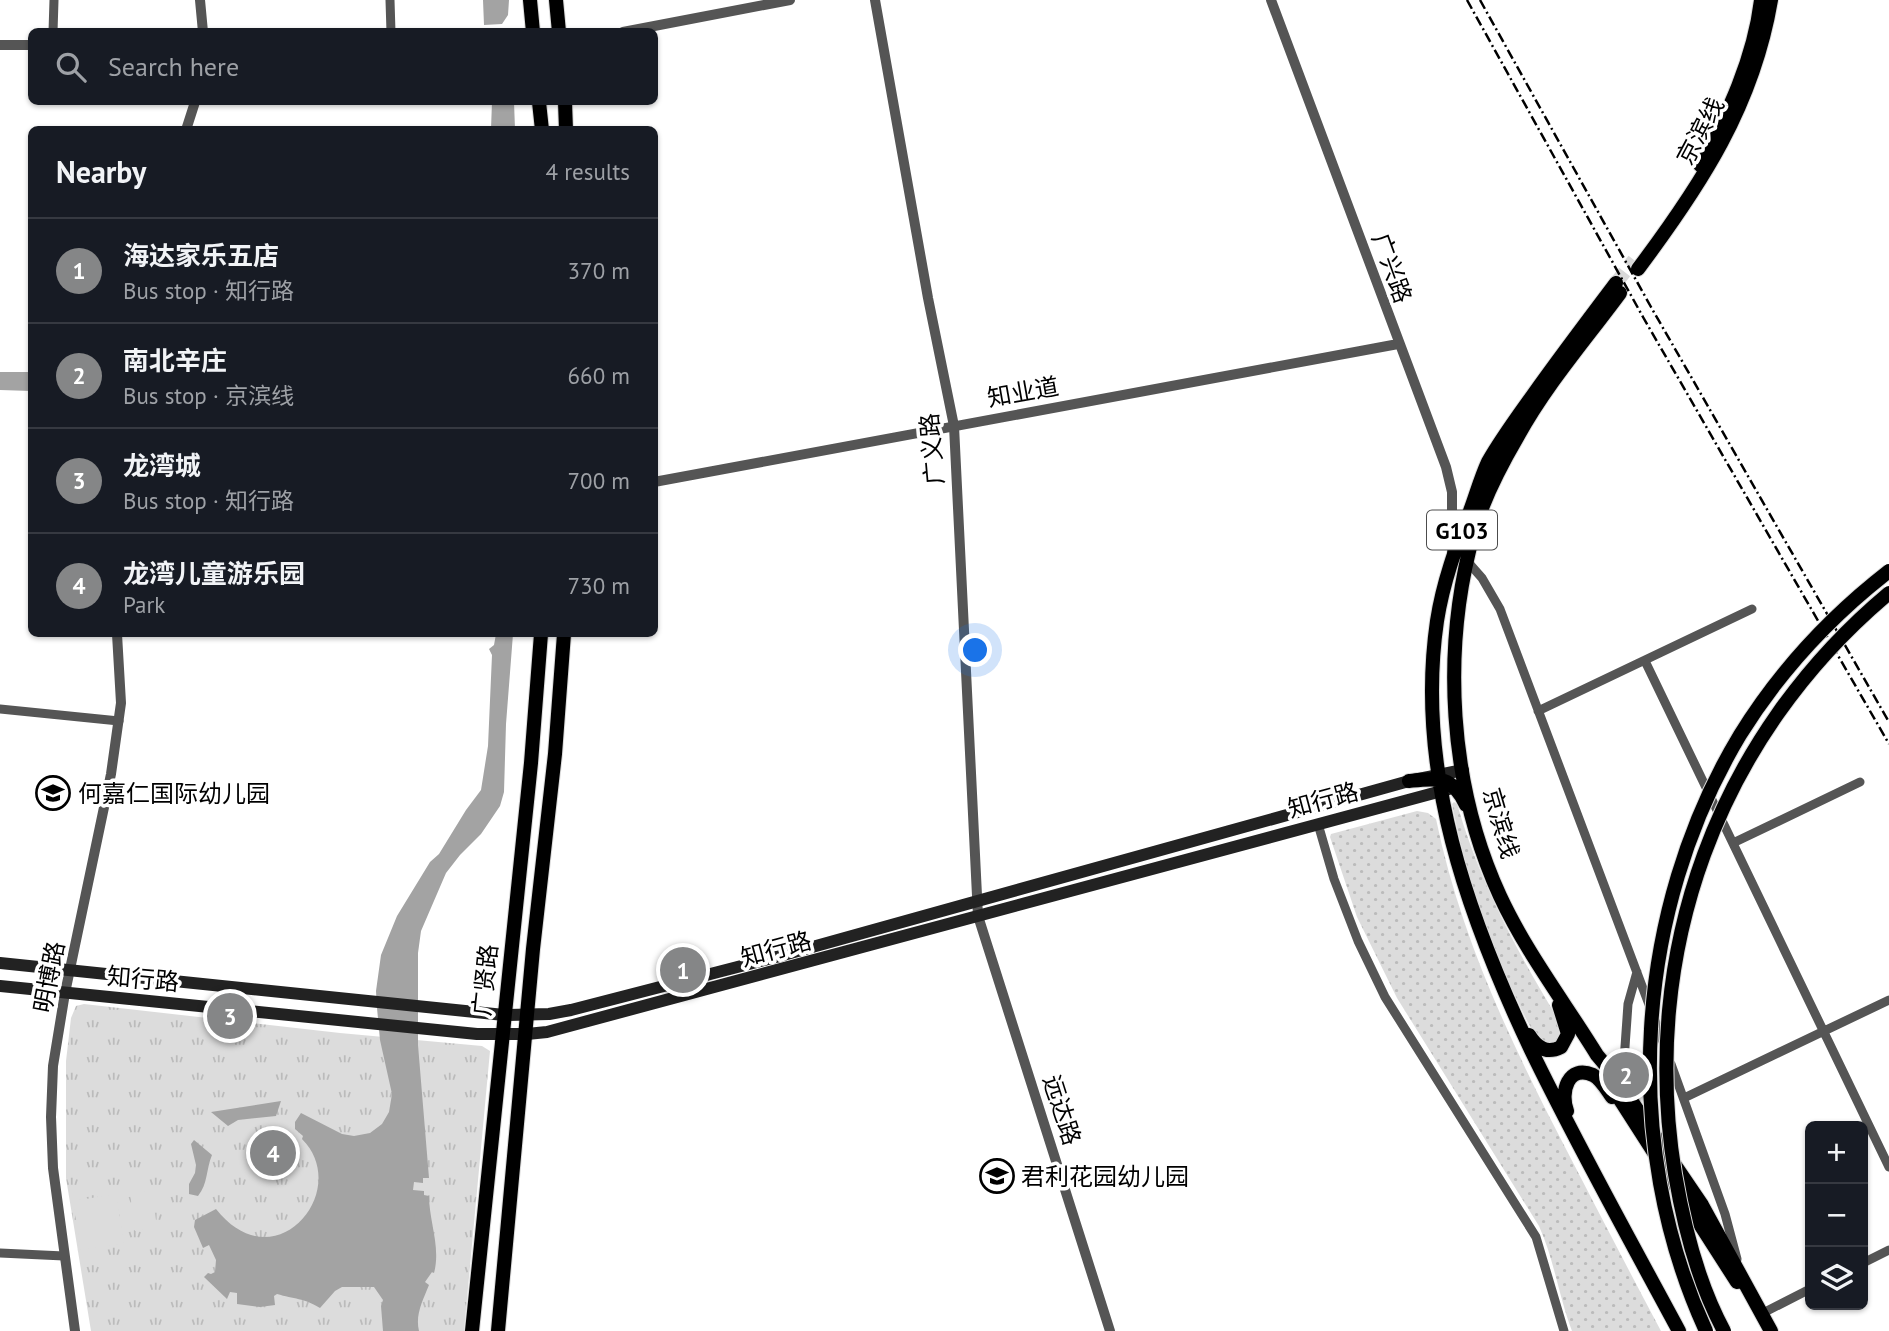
<!DOCTYPE html>
<meta charset="utf-8">
<style>
:root{--surface:#171b24;--page:#20242c;--text:#f1f3f6;--muted:#9ea1a6;--line:#363941;--accent:#858687}
body{margin:0;font-family:"PT Sans","Noto Sans SC",sans-serif;background:var(--page);color:var(--text)}
.controls{position:absolute;right:21px;bottom:21px;display:grid;overflow:hidden;border-radius:10px;box-shadow:0 2px 5px #0004}
.controls button{width:63px;height:63px;display:grid;place-items:center;padding:0;border:0;border-bottom:2px solid var(--line);background:var(--surface);color:var(--text);font:35px sans-serif}
.you{position:absolute;left:976px;top:651px;width:24px;height:24px;margin:-18px;border:5px solid #fff;border-radius:50%;background:#1a73e8;box-shadow:0 0 0 10px #1a73e833}
.badge{display:grid;place-items:center;width:46px;height:46px;border-radius:50%;background:var(--accent);color:#fff;font-size:23px;font-weight:700}
.pin{position:absolute;translate:-50% -50%;border:4px solid #fff;box-shadow:0 2px 7px #0006}
.list{margin:0;padding:0;list-style:none}
h2{display:flex;justify-content:space-between;align-items:center;height:91px;margin:0;padding:0 28px;font-size:30px}
h2 small{font-size:23px;font-weight:400;color:var(--muted)}
.list li{display:grid;grid-template-columns:46px 1fr auto;gap:21px;align-items:center;box-sizing:border-box;height:105px;padding:0 28px;border-top:2px solid var(--line)}
.list b{display:block;font-size:26px;white-space:nowrap}
.list p{margin:0;font-size:23px;white-space:nowrap;color:var(--muted)}
.list em{font-size:23px;font-style:normal;color:var(--muted)}
.icon{flex:none;width:38px;height:38px;fill:none;stroke:currentColor;stroke-width:2;stroke-linecap:round;stroke-linejoin:round}
.map{position:relative;flex:none;width:1889px;height:1331px;overflow:hidden}
.search{position:absolute;background:var(--surface);box-shadow:0 2px 5px #0004;left:28px;top:28px;width:630px;height:77px;display:flex;align-items:center;gap:18px;box-sizing:border-box;padding:0 24px;border-radius:10px;color:var(--muted);font-size:26px}
.panel{position:absolute;background:var(--surface);box-shadow:0 2px 5px #0004;left:28px;top:126px;width:630px;height:511px;border-radius:10px}
.map>svg:first-child{display:block}
</style>
<div class="map">
<svg width="1889" height="1331" viewBox="0 0 1889 1331">
<defs>
<pattern id="grass-dots" width="8" height="8" patternUnits="userSpaceOnUse" patternTransform="scale(1.75)"><rect width="8" height="8" fill="#dcdcdc"/><path d="M2 2h.1M6 6h.1" fill="none" stroke="#bbb" stroke-width="1.8" stroke-linecap="round"/></pattern>
<pattern id="park-tufts" width="24" height="20" patternUnits="userSpaceOnUse" patternTransform="scale(1.75)"><rect width="24" height="20" fill="#dcdcdc"/><path d="M3 7l-1-3M5 7V3M7 7l1-3M15 17l-1-3M17 17v-4M19 17l1-3" fill="none" stroke="#bbb"/></pattern>
</defs>
<rect width="100%" height="100%" fill="#fff"/>
<path fill="url(#grass-dots)" d="M1454,802l3,2c23,80 62,151 105,222v6l-4,10 -11,3c-15,-11 -21,-26 -29,-43 -31,-62 -53,-130 -66,-198z
M1417,811l11,2 8,6c25,120 75,224 131,332 31,60 62,120 94,180h-89c-13,-34 -18,-72 -33,-105l-142,-228 -40,-81 -27,-80 1,-3z"/>
<path fill="url(#park-tufts)" d="M84,1004l256,29 142,13 8,5 -26,280h-373l-25,-153v-117l5,-43 5,-12z"/>
<path fill="#dcdcdc" d="M152,1190l5,38 -22,3 -5,-38z
M116,1194l8,49 -43,7 -8,-49z"/>
<path fill="#a3a3a3" d="M483,0h26l-1,15 -6,9 -18,1z
M492,102h22l1,27h-24z
M0,372h31v19l-31,-1z
M496,634h17l-7,90 -2,68 -4,14 -19,28 -21,21 -14,18 -25,58 -3,22v92l11,133h-6v5l-9,-1 -1,8 11,1v4l5,1c0,25 12,51 5,77l-2,-1 -7,10 4,3c-6,15 -14,30 -10,46h-36l-2,-25 2,-6 -9,-13h-32l-7,4 -15,17c-16,-10 -26,-9 -43,-14l-3,2 1,9 -15,2 -23,-3v-11l-7,-1 -3,7 -23,-22 4,-4 3,1 4,-2 1,-12 -7,-15 -6,3 -9,-21 1,-7 21,-11c59,75 137,-19 86,-70l1,-3 -8,-7v-7l6,-9 41,21 12,2 16,-3 12,-9 7,-12 3,-18 -12,-54 -3,-32 -1,-17 5,-36 16,-39 33,-54 9,-8 27,-44 15,-20 7,-44 4,-91 -3,-6 5,-4z
M281,1101l-5,15 -38,4 -10,6 -17,-14z
M194,1140l18,15c-6,14 -4,29 -14,41l-9,-2v-10l6,-11 1,-8 -5,-21z"/>
<g fill="none" stroke-linecap="round" stroke-linejoin="round">
<path stroke="#d9d9d9" stroke-width="14" stroke-dasharray="14 7" stroke-linecap="butt" d="M1616,283l18,-23"/>
<g stroke="#dbdbdb" stroke-width="16">
<path id="primary" d="M530,0l3,32
M556,0l3,32
M539,102l3,28
M565,102l1,28
M472,1331l59,-568 10,-129
M498,1331l35,-382 22,-195 9,-120"/>
</g>
<g stroke="#dbdbdb" stroke-width="16">
<path id="trunk" d="M1700,165c28,-51 54,-106 61,-165
M1638,269c63,-84 115,-163 133,-269
M1616,283c-28,37 -56,74 -83,112 -15,21 -32,44 -45,67 -7,15 -12,33 -18,49 -14,36 -27,71 -33,110 -22,150 31,296 94,429 46,95 98,188 148,281
M1620,293c-34,46 -74,92 -102,143 -17,29 -35,63 -44,96 -33,118 -25,253 26,364 26,56 65,107 97,159l16,19 89,131 69,126
M1409,781c28,-3 43,-6 57,24
M1529,1035c8,13 18,19 32,12l7,-13 -9,-29
M1610,1084l127,198
M1567,1111c-7,-19 1,-47 26,-36 8,4 14,15 19,22"/>
</g>
<path stroke="#555" stroke-width="9" d="M390,0l1,32
M53,32l1,-32
M1467,561l15,17 18,31 165,438
M1645,661l244,506
M0,709l119,12
M1538,711l214,-102
M1318,824l16,55 24,62 27,56 151,240 28,94
M1733,843l127,-61
M1671,1064l54,150 12,45
M1613,1074l11,-13 4,-57 9,-32
M1684,1098l205,-98
M0,1253l64,3
M1863,1263l26,-13
M1761,1314l49,-25"/>
<path stroke="#555" stroke-width="10" d="M200,0l3,32
M875,0l53,298 26,128 24,490 132,415
M1271,0l175,467 6,25v61
M623,32l167,-32
M0,45h32
M186,130l9,-28
M654,482l744,-138
M75,1331l-22,-163 -2,-51 2,-51 12,-73 46,-219 10,-71 -4,-69"/>
<path stroke="#222" stroke-width="12" d="M0,963l504,52 45,-1 22,-4 209,-54 629,-175 54,-11
M0,986l477,48h50l20,-2 902,-243"/>
<use href="#primary" stroke="#000" stroke-width="14"/>
<use href="#trunk" stroke="#000" stroke-width="14"/>
<path stroke="#000" stroke-width="2.5" stroke-dasharray="10 3.5 2 3.5" stroke-linecap="butt" d="M1467,0l176,317 246,427
M1480,0l171,307 238,415"/>
<g stroke="#dbdbdb" stroke-width="16" stroke-linecap="butt">
<path id="trunk-bridge" d="M1706,1331c-86,-187 -72,-420 34,-596 39,-63 91,-119 149,-164
M1724,1331c-26,-48 -40,-104 -49,-157 -36,-221 42,-437 214,-581"/>
</g>
<use href="#trunk-bridge" stroke="#000" stroke-width="14"/>
</g>
<defs>
<g id="school-ring" transform="scale(1.75)"><circle r="9.5" fill="#fff" stroke="#000" stroke-width="1.5"/><path d="M0-5L7-2L0 1L-7-2ZM-4 1L0 2.5L4 1V4Q0 6-4 4Z" fill="#000"/></g>
</defs>
<g fill-rule="evenodd">
<use href="#school-ring" x="53" y="793"/>
<use href="#school-ring" x="997" y="1176"/>
</g>
<g text-anchor="middle" dominant-baseline="central" stroke-width="7" stroke-linejoin="round" paint-order="stroke">
<rect fill="#fff" stroke="#4c4c4c" stroke-width="2" x="1427" y="510.5" width="70" height="39" rx="5"/>
<g font-size="23" font-weight="bold" fill="#000">
<text x="1462" y="530">G103</text>
</g>
<g font-size="24" fill="#000" stroke="#fff">
<text transform="translate(1700 131) rotate(-62)">京滨线</text>
<text transform="translate(1392 268) rotate(70)">广兴路</text>
<text transform="translate(1023 392) rotate(-10)">知业道</text>
<text transform="translate(932 449) rotate(-95)">广义路</text>
<text transform="translate(1323 800) rotate(-15)">知行路</text>
<text transform="translate(1501 823) rotate(74)">京滨线</text>
<text transform="translate(776 949) rotate(-15)">知行路</text>
<text transform="translate(49 977) rotate(-79)">明博路</text>
<text transform="translate(143 979) rotate(5)">知行路</text>
<text transform="translate(485 980) rotate(-84)">广贤路</text>
<text transform="translate(1062 1110) rotate(72)">远达路</text>
</g>
<g font-size="24" fill="#000" stroke="#fff" text-anchor="start">
<text x="78" y="793">何嘉仁国际幼儿园</text>
<text x="1021" y="1176">君利花园幼儿园</text>
</g>
</g>
</svg>
<div class="controls">
<button>+</button>
<button>−</button>
<button><svg class="icon" aria-label="layers" viewBox="0 0 24 24"><path d="M12 4l9 5-9 5-9-5zM3 14l9 5 9-5"/></svg></button>
</div>
<div class="you"></div>
<div class="pin badge" style="left:683px;top:970px">1</div>
<div class="pin badge" style="left:1626px;top:1075px">2</div>
<div class="pin badge" style="left:230px;top:1016px">3</div>
<div class="pin badge" style="left:273px;top:1153px">4</div>
<div class="search"><svg class="icon" aria-label="search" viewBox="0 0 24 24"><circle cx="10" cy="10" r="6"/><path d="M15 15l6 6"/></svg>Search here</div>
<section class="panel">
<h2>Nearby<small>4 results</small></h2>
<ul class="list">
<li><span class="badge">1</span><div><b>海达家乐五店</b><p>Bus stop · 知行路</p></div><em>370 m</em></li>
<li><span class="badge">2</span><div><b>南北辛庄</b><p>Bus stop · 京滨线</p></div><em>660 m</em></li>
<li><span class="badge">3</span><div><b>龙湾城</b><p>Bus stop · 知行路</p></div><em>700 m</em></li>
<li><span class="badge">4</span><div><b>龙湾儿童游乐园</b><p>Park</p></div><em>730 m</em></li>
</ul>
</section>
</div>
